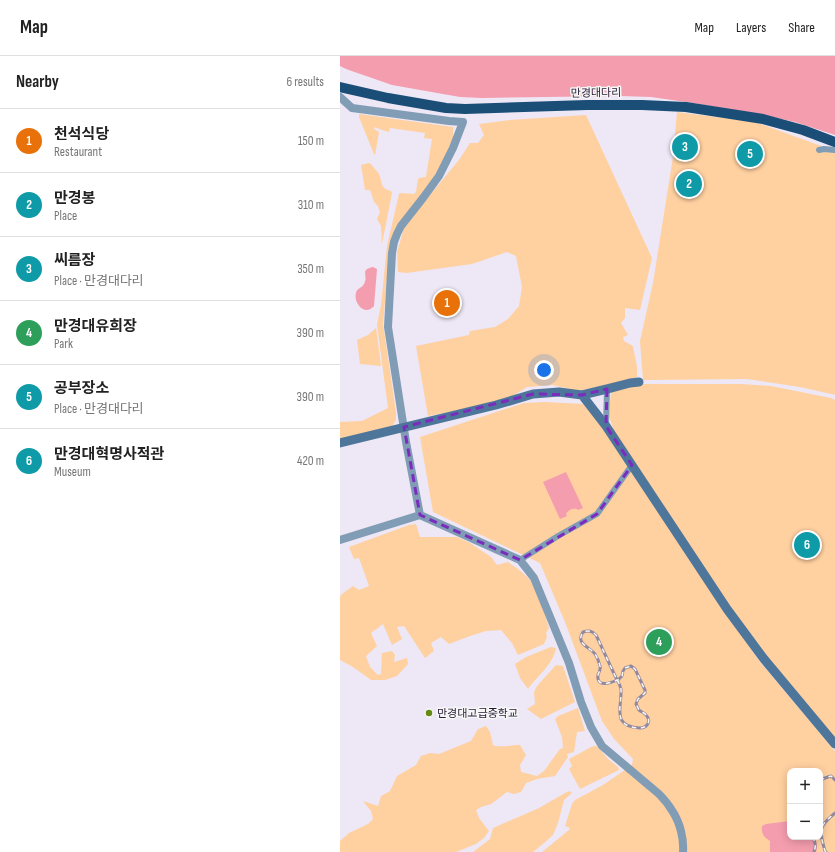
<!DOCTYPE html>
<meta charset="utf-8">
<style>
:root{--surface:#fff;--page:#f2f2f2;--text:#222;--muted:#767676;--line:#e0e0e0;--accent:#db2777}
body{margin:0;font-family:"Sofia Sans Condensed","Noto Sans KR",sans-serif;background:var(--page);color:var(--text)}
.controls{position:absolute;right:12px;bottom:12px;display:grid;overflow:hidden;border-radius:8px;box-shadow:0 2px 10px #0003}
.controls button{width:36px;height:36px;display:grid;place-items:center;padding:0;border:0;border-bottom:1px solid var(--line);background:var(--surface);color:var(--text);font:20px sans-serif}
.you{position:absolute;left:204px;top:314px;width:14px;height:14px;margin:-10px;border:3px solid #fff;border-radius:50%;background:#1a73e8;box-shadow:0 0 0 6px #1a73e833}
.badge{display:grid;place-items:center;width:26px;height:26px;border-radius:50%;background:var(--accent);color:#fff;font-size:13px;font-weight:700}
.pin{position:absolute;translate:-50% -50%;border:2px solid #fff;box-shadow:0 1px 4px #0006}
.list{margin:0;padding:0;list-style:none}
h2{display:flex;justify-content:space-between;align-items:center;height:52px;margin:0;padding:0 16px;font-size:17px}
h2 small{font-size:13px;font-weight:400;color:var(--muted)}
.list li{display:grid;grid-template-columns:26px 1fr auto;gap:12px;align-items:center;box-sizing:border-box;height:64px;padding:0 16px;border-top:1px solid var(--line)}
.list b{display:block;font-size:15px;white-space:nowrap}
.list p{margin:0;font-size:13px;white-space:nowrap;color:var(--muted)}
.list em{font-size:13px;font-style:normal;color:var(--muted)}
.map{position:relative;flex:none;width:495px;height:796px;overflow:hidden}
header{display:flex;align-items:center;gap:24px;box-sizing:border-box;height:56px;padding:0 20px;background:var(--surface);border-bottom:1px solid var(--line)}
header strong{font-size:19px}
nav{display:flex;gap:22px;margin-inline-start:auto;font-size:14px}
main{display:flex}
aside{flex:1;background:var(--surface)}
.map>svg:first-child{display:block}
</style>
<header>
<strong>Map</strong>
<nav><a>Map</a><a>Layers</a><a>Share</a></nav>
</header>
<main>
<aside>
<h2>Nearby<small>6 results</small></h2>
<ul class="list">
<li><span class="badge" style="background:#e8710a">1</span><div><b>천석식당</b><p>Restaurant</p></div><em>150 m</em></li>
<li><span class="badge" style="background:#0f9aa8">2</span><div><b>만경봉</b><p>Place</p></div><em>310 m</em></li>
<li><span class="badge" style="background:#0f9aa8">3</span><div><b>씨름장</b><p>Place · 만경대다리</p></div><em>350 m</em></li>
<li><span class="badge" style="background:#2e9e5b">4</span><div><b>만경대유희장</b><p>Park</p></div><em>390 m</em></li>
<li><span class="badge" style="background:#0f9aa8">5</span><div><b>공부장소</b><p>Place · 만경대다리</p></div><em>390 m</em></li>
<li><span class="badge" style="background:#0f9aa8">6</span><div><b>만경대혁명사적관</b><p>Museum</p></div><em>420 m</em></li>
</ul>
</aside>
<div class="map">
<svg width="495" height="796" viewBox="0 0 495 796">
<rect width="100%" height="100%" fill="#eee7f6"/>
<path fill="#ffd0a0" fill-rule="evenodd" d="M337,56l78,10 80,29v244l-4,-1 -31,-7 -53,-8 -104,1 -3,-39 13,-58 20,-126z
M19,58l94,13v11l-11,27 -52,80 -7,79 13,88v8l-4,6 -52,13v-17l22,-1 26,-13 -11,-83 4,-20 6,-59 12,-52 2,-1 13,1 2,-2 2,-13 1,-1 7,-1 6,-38 -8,-1 1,-5 -35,-5 -1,4 -7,-2 -7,-3 -1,2 5,3 -4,23 -1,-1 -15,-37z
M246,59l66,143 -12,52 -15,-2v10l-4,5 7,12 -5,2 1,4 9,5 4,21v10l-4,3 -56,11 -24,-6 -26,2 -16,10 -35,10 -48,9 -12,-70 53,-11 1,-4 25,-4 13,-8 11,-13 3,-19 -6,-31 -9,-4 -35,12 -66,9 -8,-1 -1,-20 8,-27 54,-65 11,-17h8l6,-8 -5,-11 31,-4z
M29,107l2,1c2,3 6,7 8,10 4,10 1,14 12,17l1,2 -10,51 -1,-18 -4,-7 3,-7 -2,-6 -4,-4 -4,-12h-5l-4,-25z
M36,272l5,38 -21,-2 -3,-24 11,-5z
M298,328h103l30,2 60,12 4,2v341l-98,-123 -123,-187 -5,-15 2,-25z
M205,346l38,2 14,13 126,192 37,53 75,89v101h-293l27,-22 1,-2 -5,-2 7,-22 3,-4 28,-15 29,-20 1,-6 -19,-20 -12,-18 -37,-99 -25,-59 -107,-51 -13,-75 104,-34zM450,715h30v66h-30z
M76,468l4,13h37l13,6 21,14 6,8 11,-3c7,5 16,11 22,18 10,13 14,33 19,48l-3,5 1,4 -3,7 -26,11 -6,-12 -11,-13 -15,1 -16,5 -21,8 -8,-7 -10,6 3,8 -9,7 -21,-32 -7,1 5,12 -10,6 -9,-21 -12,9 6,13 -11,10 4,11 8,8 3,-1 1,-21 10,-2 3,4 -1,7 13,-4 1,6 -11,12 -12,4h-14l-18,-13 -13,-7v-63l2,-3 11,-8 6,4 10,-4 -10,-28 -5,1 -5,-12 60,-22z
M211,591l5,1c-3,17 -19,28 -28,41l-8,-11 -5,-14 11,-7z
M216,609l7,1 12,36 -34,17 -14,-10 8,-5 -1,-12 3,-6z
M238,652l7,23 -8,1 -3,20 -7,2 1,3 -13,19 -18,3 -11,4 -5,9 -7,2 -7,-2 -16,12 -10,3 -5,3 3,8 10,13 -5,7 -8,6 -20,8h-116v-11l9,-8 19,-9 5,-5 -2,-8 -8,-10 15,5 3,-10 9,-5 7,-15 19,-11 5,-9 9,-3 9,1 32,-13 7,-12 8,-3 4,6 3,13c6,3 19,0 27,0l6,10 -6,10 1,7 16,4 7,-5 16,-22 3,-1 -1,-11 -7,-18 3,-3z
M253,690h4l11,13 10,8 1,3 -39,19 -11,-20 3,-3 -3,-7z
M230,735l2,2 -8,7 -6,23 -5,12 -9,8 -11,9h-60l17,-13 3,-11 46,-20 26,-15z"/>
<path fill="#f49dae" d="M0,0h495v79l-40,-13 -27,-6 -75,-13 -42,-6 -31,-1 -138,2 -22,-1 -68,-12 -46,-16 -6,-3z
M33,211l4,2 -3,37c-9,11 -21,-3 -18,-13 1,-5 6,-5 8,-9 5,-9 -5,-14 9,-17z
M226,416l17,36 -5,2 -1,-1c-5,-1 -9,1 -11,5l1,2 -7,3 -17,-37z
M450,765v16h24c3,4 4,10 2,15h-46v-11c-6,-4 -9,-7 -8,-15l4,-2z"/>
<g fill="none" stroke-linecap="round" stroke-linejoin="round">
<path stroke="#819cb5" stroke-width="6" d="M479,94l5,-1 11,1
M266,370l1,-37
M180,504l38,-24 39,-22 35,-49"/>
<path stroke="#819cb5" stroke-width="8" d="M0,41l12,11 97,13 14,1 -10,26 -14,28 -16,22 -22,28 -4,8 -3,8 -2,11 -4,74 18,115 14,73
M0,484l80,-25 100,45 14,18 35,85 12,39 10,25 11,19 57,48c5,5 10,11 14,18 7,11 11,27 10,40"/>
<path stroke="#4e769a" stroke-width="9" d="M242,339l24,31 121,183 37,50 71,85
M0,387l156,-38 37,-11 26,-2 23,3 25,-6 23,-6 9,-1"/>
<path stroke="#1a4e77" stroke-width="10" d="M0,31l48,11 58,10 19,1 122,-4h55l44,2 77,12 40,11 32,12"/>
<g stroke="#93899e" stroke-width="3">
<path id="rail" d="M277,624c2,3 3,5 4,9 1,18 -10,38 19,39 7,0 12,-7 6,-13 -1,-2 -5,-3 -7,-5l-3,-6 2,-5 7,-6v-3l-10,-21 -4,-3 -6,2 -2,3 -1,5 -4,4h-1c-6,3 -21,8 -19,-5 1,-3 3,-6 2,-9 -1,-4 -3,-9 -5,-12 -5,-7 -20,-10 -12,-22 6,-2 9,-1 13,3l21,45
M480,724l5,-2 6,-2 4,4
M472,781c4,5 4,9 2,15
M486,796l-1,-1c-6,-21 -7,-24 10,-38"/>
</g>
<use href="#rail" stroke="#f7f7f7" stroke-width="1.5" stroke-dasharray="4.5" stroke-linecap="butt"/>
</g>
<path fill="none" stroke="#7b2cbf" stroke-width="3" stroke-dasharray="8 5" stroke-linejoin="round" d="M267,333l-1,37 26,39 -35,49 -77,46 -100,-45 -16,-88 129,-33 49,1z"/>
<circle fill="#668b15" stroke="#f7f7f7" stroke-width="1.5" cx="89" cy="657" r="4"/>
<g text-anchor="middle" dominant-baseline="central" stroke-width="3" stroke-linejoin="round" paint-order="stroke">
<g font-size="11" fill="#281a35" stroke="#f7f7f7">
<text transform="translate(256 37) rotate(-1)">만경대다리</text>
</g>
<g font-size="11" fill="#281a35" stroke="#f7f7f7" text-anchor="start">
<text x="97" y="657">만경대고급중학교</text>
</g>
</g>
</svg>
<div class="controls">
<button>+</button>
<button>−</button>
</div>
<div class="you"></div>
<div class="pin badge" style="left:107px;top:247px;background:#e8710a">1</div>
<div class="pin badge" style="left:349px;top:128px;background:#0f9aa8">2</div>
<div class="pin badge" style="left:345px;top:91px;background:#0f9aa8">3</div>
<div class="pin badge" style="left:319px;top:586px;background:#2e9e5b">4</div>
<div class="pin badge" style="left:410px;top:98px;background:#0f9aa8">5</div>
<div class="pin badge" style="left:467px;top:489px;background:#0f9aa8">6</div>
</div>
</main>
